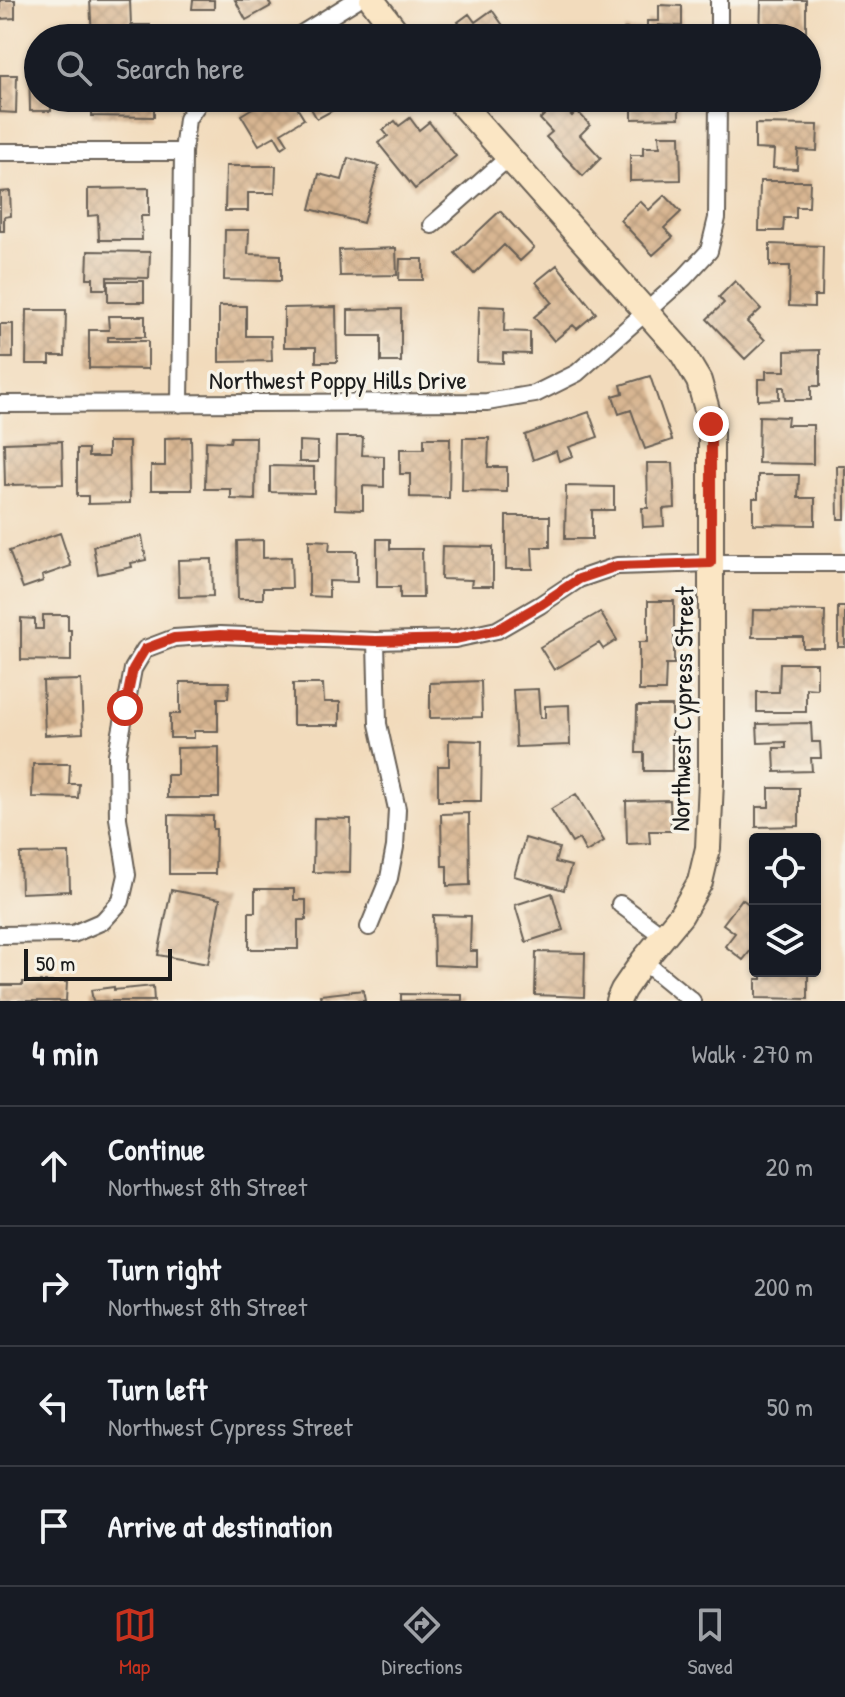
<!DOCTYPE html>
<meta charset="utf-8">
<style>
:root{--surface:#171b24;--page:#242831;--text:#f1f3f6;--muted:#9ea1a6;--line:#363941;--accent:#c8321e}
body{margin:0;font-family:"Patrick Hand",sans-serif;background:var(--page);color:var(--text)}
.controls{position:absolute;right:24px;bottom:24px;display:grid;overflow:hidden;border-radius:8px;box-shadow:0 2px 6px #0004}
.controls button{width:72px;height:72px;display:grid;place-items:center;padding:0;border:0;border-bottom:2px solid var(--line);background:var(--surface);color:var(--text);font:40px sans-serif}
.scale{position:absolute;left:24px;bottom:20px;width:148px;box-sizing:border-box;padding-left:8px;border:4px solid #1c1c1c;border-top:0;font-size:22px;line-height:28px;white-space:nowrap;color:#1c1c1c;-webkit-text-stroke:6px #f7f3e8;paint-order:stroke}
.stop{position:absolute;width:24px;height:24px;margin:-18px;border:6px solid #c8321e;border-radius:50%;background:#fff}
.stop.end{background:#c8321e;border-color:#fff;box-shadow:0 2px 8px #0008}
.list{margin:0;padding:0;list-style:none}
h2{display:flex;justify-content:space-between;align-items:center;height:104px;margin:0;padding:0 32px;font-size:34px}
h2 small{font-size:26px;font-weight:400;color:var(--muted)}
.list li{display:grid;grid-template-columns:52px 1fr auto;gap:24px;align-items:center;box-sizing:border-box;height:120px;padding:0 32px;border-top:2px solid var(--line)}
.list b{display:block;font-size:30px;white-space:nowrap}
.list p{margin:0;font-size:26px;white-space:nowrap;color:var(--muted)}
.list em{font-size:26px;font-style:normal;color:var(--muted)}
.icon{flex:none;width:44px;height:44px;fill:none;stroke:currentColor;stroke-width:2;stroke-linecap:round;stroke-linejoin:round}
.map{position:relative;flex:none;width:845px;height:1001px;overflow:hidden}
.search{position:absolute;background:var(--surface);box-shadow:0 2px 6px #0004;left:24px;right:24px;top:24px;height:88px;display:flex;align-items:center;gap:20px;box-sizing:border-box;padding:0 28px;border-radius:44px;color:var(--muted);font-size:30px}
.sheet{height:584px;background:var(--surface)}
nav{display:flex;justify-content:space-around;align-items:center;box-sizing:border-box;height:112px;border-top:2px solid var(--line);background:var(--surface);font-size:22px;color:var(--muted)}
nav a{display:grid;justify-items:center;gap:4px}
nav .on{color:var(--accent)}
.map>svg:first-child{display:block}
</style>
<div class="map">
<svg width="845" height="1001" viewBox="0 0 845 1001">
<defs>
<pattern id="building-cross-hatch" width="8" height="8" patternUnits="userSpaceOnUse" patternTransform="scale(2)"><rect width="8" height="8" fill="#d8b692"/><path d="M0 0l8 8M0 8l8-8" fill="none" stroke="#b99c7d"/></pattern>
</defs>
<rect width="100%" height="100%" fill="#f7f3e8"/>
<filter id="ink" filterUnits="userSpaceOnUse"><feTurbulence type="fractalNoise" baseFrequency=".0125" numOctaves="2"/><feDisplacementMap in="SourceGraphic" scale="16" xChannelSelector="R" yChannelSelector="G"/><feConvolveMatrix kernelMatrix="1 2 1 2 8 2 1 2 1" color-interpolation-filters="sRGB"/></filter>
<filter id="wash" filterUnits="userSpaceOnUse"><feTurbulence type="fractalNoise" baseFrequency=".006" numOctaves="4" result="noise"/><feDisplacementMap in="SourceGraphic" scale="32" xChannelSelector="R" yChannelSelector="G"/><feGaussianBlur stdDeviation="1.8" result="paint"/><feColorMatrix in="noise" values="0 0 0 0 0 0 0 0 0 0 0 0 0 0 0 0 0 1.4 0 .05"/><feComposite in="paint" operator="in"/></filter>
<g filter="url(#wash)">
<rect width="100%" height="100%" fill="#f2dbbc"/>
<g id="blocks">
<path fill="url(#building-cross-hatch)" d="M0,0h15v18l-15,1z
M90,0h40l1,25h19v13h-58z
M193,0h21v9h-22z
M235,0h33l3,6 -25,14z
M761,0h45v36l-46,2z
M659,5l23,1v20l-24,-1v4l19,1v8h-53v-9h23v-8h12z
M492,10l20,28h-42l-12,-16 11,-8 6,8z
M29,55h9v43h27v6h-14v7h-21z
M0,75h17l-1,38 -16,-1z
M92,98h62v19l-62,-1z
M269,98h22l13,21 -23,14 7,11 -6,4 -7,-12 -16,9 -18,-30z
M305,98h50l-38,21z
M632,98h47v20l-47,1z
M757,98h33v5h-33z
M558,102l14,14 5,-5 13,14 -10,10 21,23 -18,18 -37,-39 6,-5 -12,-13z
M410,118l9,12 10,-8 27,34 -41,33 -37,-46 10,-7 -5,-6 12,-9 4,5z
M755,124l63,1 -1,26 -19,-1 -1,19 -24,-1 1,-18 -19,-1z
M659,135h21l1,45 -51,1v-26h13v-8h17z
M348,158l31,8 -16,57 -53,-14 9,-35 23,6z
M226,166h50l-1,27h-27v18h-23z
M760,181h50l-1,26h-13v11h-12l-1,13h-24z
M149,188v28h-8l1,24h-43l-1,-25 -10,1v-27z
M10,191l1,25 -7,1v14h-4v-39z
M665,195l16,17 -17,16 9,9 -20,18 -33,-35 20,-19 9,9z
M500,211l34,37 -14,13 -16,-16 -30,29 -19,-21z
M225,230h24l-1,24 33,1v26l-57,-1z
M770,244l53,2 -1,50h-8v11l-25,-1 1,-40h-20z
M396,248l1,27 -57,1 -1,-26z
M88,251l62,1 -1,26 -42,-1v12h-14v-11h-6z
M400,259h23v21h-24z
M557,265l39,48 -19,16 -4,-4 -19,16 -20,-24 18,-15 -16,-20z
M108,281h36v21h-36z
M735,281l26,28 -14,13 18,18 -20,19 -38,-40 17,-16 -5,-6z
M219,306h27v30h25l1,25 -53,1z
M479,306l26,1 -1,24 26,1v22l-27,-1v10l-26,-1z
M336,307l1,55h-21v-15h-32v-39z
M401,309v53h-20v-26h-33v-26z
M27,310h39l-1,46h-15v8h-24z
M108,316h37v21h-37v4h40v28l-59,-1v-38h20z
M0,324h13v34h-13z
M820,350v36h-9v14h-26l-1,-13h-5v12l-21,1v-21h8v-8h19v-20z
M650,376l22,64 -27,9 -14,-39 -12,4 -6,-18 10,-3 -2,-8z
M589,412l9,25 -29,10 4,9 -14,5 -3,-10 -23,9 -8,-25z
M759,416l29,1 -1,8h26v39l-55,-1z
M191,437l1,53h-41v-24h14v-28z
M231,437h25l-1,63 -24,-1v-10h-26l1,-48 24,1z
M336,437h27l-1,18 22,1v31l-21,-1v24l-28,-1z
M424,438h26l-1,60 -39,-1v-23h-10v-25h24z
M463,438h26l-1,29h19v25l-45,-1z
M62,441l1,43 -58,1 -1,-42z
M299,441l19,1v20h-19z
M108,442h21l1,61 -42,1v-8h-11v-47h11v8h20z
M647,463h26l2,45 -12,1 1,17 -21,1 -1,-19h6z
M270,466l44,1v26l-44,-1z
M837,466h8v53h-7z
M758,475h41l-1,23h17v27l-62,-1v-26h5z
M566,486l48,1v23h-22v29h-27z
M506,516h44v31h-18l1,22h-27z
M60,533l11,33 -29,10 1,5 -20,7 -14,-37z
M142,536l4,24 -15,3 1,4 -34,7 -5,-28z
M377,539h13v10h32l1,49h-23v-11h-23z
M263,540v18l28,-1 1,31h-29v11h-25l-1,-58z
M309,540l21,1 -1,10h28v31l-28,-1v16l-20,-1z
M442,546l51,1v39h-22l1,-6 -31,-1z
M212,559l1,37 -34,1 -1,-37z
M648,601h26v63h-8l-1,27h-26v-49h9z
M838,607h7v40h-7z
M753,610l72,1 -1,37h-21v-11h-51z
M600,612l17,28 -14,9 -4,-6 -45,27 -14,-23z
M43,615h25v15h3v31l-50,-1v-42l14,1v10h8z
M780,663h37v26l-11,-1v24h-49v-20h22z
M81,680l2,53 -38,2 -2,-54z
M481,681l1,36 -52,1v-35z
M180,682h49l-1,16h-10v33h-24v7h-24v-24h10z
M293,684h30l1,18h16v23h-47z
M538,689l2,29h5v-12l24,-1 1,40 -54,2 -3,-57z
M637,706h35v65h-28v-18h-8z
M811,723l1,19h8l1,16h-10l1,13 -37,1 -1,-24h12v-6l-28,1 -1,-19z
M449,740l33,1 -1,60h-43v-35h11z
M219,747v51h-52v-23h10v-27z
M33,764h37l-1,20h10l-1,14 -46,-1z
M769,788h30v38l-43,1v-20h13z
M576,794l28,47 -18,11 -7,-13 -7,4 -21,-34z
M670,800l1,31h-22l1,12 -23,1 -1,-43z
M469,813l1,72 -23,1v-20h-5l-1,-52z
M169,815l44,1v13h3l-1,45h-46z
M314,818l37,1 -1,54 -37,-1z
M525,838l34,10 -4,14 16,4 -7,24 -50,-14z
M69,853l1,38 -49,2 -1,-39z
M255,889h39v11h12v20h-8v29h-49v-37h6z
M171,890l49,9 -12,65 -50,-9z
M552,893l11,37 -37,12 -11,-37z
M742,899l13,10v36l-12,15 -18,-14 10,-13 -12,-9z
M433,915l38,1 -1,35h7v16l-43,-2z
M536,952l49,1 -1,44 -49,-2z
M762,971h46v28l-52,-1v-19h6z
M23,982h44l-1,19h-66v-16h23z
M153,986l1,15h-61l-2,-11 23,-3v3z
M363,990l2,11h-44l-1,-6z
M401,994l61,1v6h-61z"/>
</g>
</g>
<g filter="url(#ink)">
<use href="#blocks" fill-opacity="0" stroke="#675f54" stroke-width="2"/>
<g fill="none" stroke-linecap="round" stroke-linejoin="round">
<g stroke="#675f54" stroke-width="20">
<path id="street" d="M295,38l61,-38
M719,38v-38
M0,152h183
M432,225l77,-68
M0,404l487,-2 48,-8 42,-21 107,-95 25,-27 8,-33 1,-120
M180,404l3,-252 4,-33 15,-21
M620,904l43,32
M369,927l20,-49 6,-31 2,-38 -19,-85 -2,-83
M0,935l73,-1 30,-13 18,-20 6,-26 -9,-57 -1,-64 16,-85 12,-20 29,-11 46,-3 156,6 79,-2 42,-9 43,-25 39,-26 38,-13 94,-3h134
M643,961l49,40"/>
</g>
<g stroke="#675f54" stroke-width="28">
<path id="secondary" d="M372,0l29,38
M456,98l225,253 18,30 12,43v357l-3,67 -8,34 -19,33 -38,46 -20,29 -5,11"/>
</g>
<use href="#street" stroke="#fff" stroke-width="16"/>
<use href="#secondary" stroke="#fbe6c4" stroke-width="24"/>
</g>
</g>
<g fill="none" stroke-linecap="round" stroke-linejoin="round" filter="url(#ink)">
<path stroke="#c8321e" stroke-width="10" d="M125,708l8,-39 12,-20 29,-11 46,-3 156,6 79,-2 42,-9 43,-25 39,-26 38,-13 94,-3v-139"/>
</g>
<g text-anchor="middle" dominant-baseline="central" stroke-width="7" stroke-linejoin="round" paint-order="stroke">
<g font-size="26" fill="#1c1c1c" stroke="#f7f3e8">
<text x="338" y="379">Northwest Poppy Hills Drive</text>
<text transform="translate(682 709) rotate(-89)">Northwest Cypress Street</text>
</g>
</g>
</svg>
<div class="controls">
<button><svg class="icon" aria-label="locate" viewBox="0 0 24 24"><circle cx="12" cy="12" r="6"/><path d="M12 2v4M12 18v4M2 12h4M18 12h4"/></svg></button>
<button><svg class="icon" aria-label="layers" viewBox="0 0 24 24"><path d="M12 4l9 5-9 5-9-5zM3 14l9 5 9-5"/></svg></button>
</div>
<div class="scale">50 m</div>
<div class="stop" style="left:125px;top:708px"></div>
<div class="stop end" style="left:711px;top:424px"></div>
<div class="search"><svg class="icon" aria-label="search" viewBox="0 0 24 24"><circle cx="10" cy="10" r="6"/><path d="M15 15l6 6"/></svg>Search here</div>
</div>
<section class="sheet">
<h2>4 min<small>Walk · 270 m</small></h2>
<ul class="list">
<li><svg class="icon" aria-label="ahead" viewBox="0 0 24 24"><path d="M12 20V5M6 11l6-6 6 6"/></svg><div><b>Continue</b><p>Northwest 8th Street</p></div><em>20 m</em></li>
<li><svg class="icon" aria-label="right" viewBox="0 0 24 24"><path d="M7 20v-9h11M14 6l5 5-5 5"/></svg><div><b>Turn right</b><p>Northwest 8th Street</p></div><em>200 m</em></li>
<li><svg class="icon" aria-label="left" viewBox="0 0 24 24"><path d="M17 20v-9H6M10 6l-5 5 5 5"/></svg><div><b>Turn left</b><p>Northwest Cypress Street</p></div><em>50 m</em></li>
<li><svg class="icon" aria-label="arrive" viewBox="0 0 24 24"><path d="M6 21V4h12l-3 4 3 4H6"/></svg><div><b>Arrive at destination</b></div></li>
</ul>
</section>
<nav>
<a class="on"><svg class="icon" aria-label="map" viewBox="0 0 24 24"><path d="M3 6l6-2 6 2 6-2v14l-6 2-6-2-6 2zM9 4v14M15 6v14"/></svg>Map</a>
<a><svg class="icon" aria-label="directions" viewBox="0 0 24 24"><path d="M12 3l9 9-9 9-9-9zM9 14v-3h6M13 9l2 2-2 2"/></svg>Directions</a>
<a><svg class="icon" aria-label="saved" viewBox="0 0 24 24"><path d="M7 4h10v16l-5-4-5 4z"/></svg>Saved</a>
</nav>
